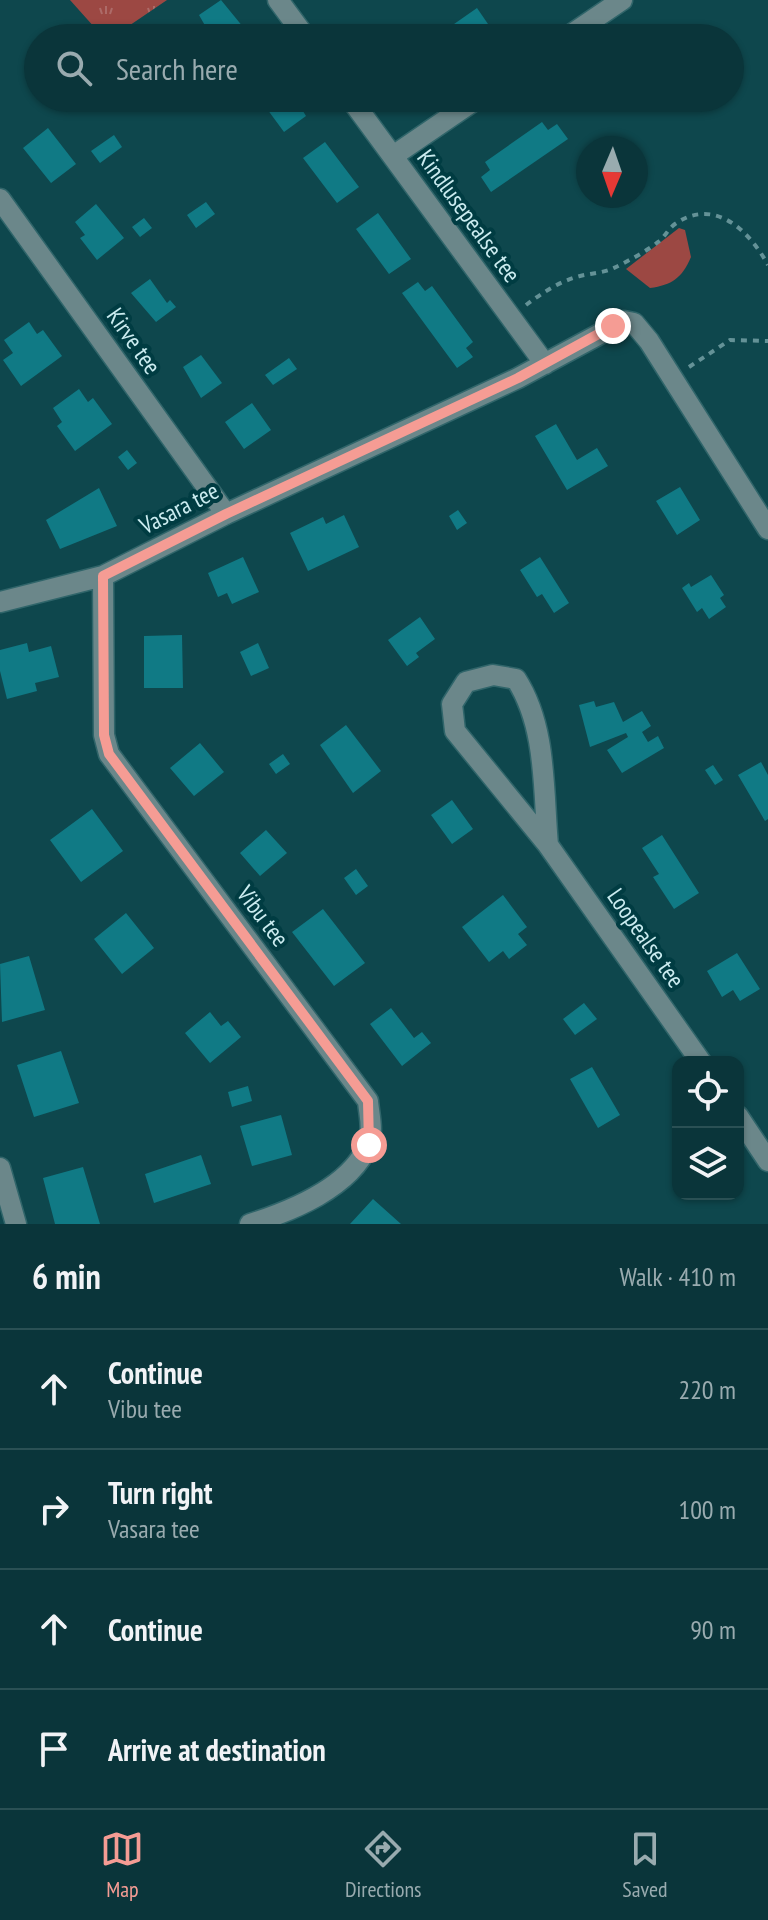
<!DOCTYPE html>
<meta charset="utf-8">
<style>
:root{--surface:#0a353a;--page:#184045;--text:#f1f3f6;--muted:#99abaf;--line:#2a5054;--accent:#f59c94}
body{margin:0;font-family:"PT Sans Narrow",sans-serif;background:var(--page);color:var(--text)}
.controls{position:absolute;right:24px;bottom:24px;display:grid;overflow:hidden;border-radius:16px;box-shadow:0 2px 6px #0004}
.controls button{width:72px;height:72px;display:grid;place-items:center;padding:0;border:0;border-bottom:2px solid var(--line);background:var(--surface);color:var(--text);font:40px sans-serif}
.compass{position:absolute;left:576px;top:136px;width:72px;height:72px;border-radius:50%;background:var(--surface);box-shadow:0 2px 6px #0004;rotate:182deg}
.stop{position:absolute;width:24px;height:24px;margin:-18px;border:6px solid #f59c94;border-radius:50%;background:#fff}
.stop.end{background:#f59c94;border-color:#fff;box-shadow:0 2px 8px #0008}
.list{margin:0;padding:0;list-style:none}
h2{display:flex;justify-content:space-between;align-items:center;height:104px;margin:0;padding:0 32px;font-size:34px}
h2 small{font-size:26px;font-weight:400;color:var(--muted)}
.list li{display:grid;grid-template-columns:52px 1fr auto;gap:24px;align-items:center;box-sizing:border-box;height:120px;padding:0 32px;border-top:2px solid var(--line)}
.list b{display:block;font-size:30px;white-space:nowrap}
.list p{margin:0;font-size:26px;white-space:nowrap;color:var(--muted)}
.list em{font-size:26px;font-style:normal;color:var(--muted)}
.icon{flex:none;width:44px;height:44px;fill:none;stroke:currentColor;stroke-width:2;stroke-linecap:round;stroke-linejoin:round}
.map{position:relative;flex:none;width:768px;height:1224px;overflow:hidden}
.search{position:absolute;background:var(--surface);box-shadow:0 2px 6px #0004;left:24px;right:24px;top:24px;height:88px;display:flex;align-items:center;gap:20px;box-sizing:border-box;padding:0 28px;border-radius:44px;color:var(--muted);font-size:30px}
.sheet{height:584px;background:var(--surface)}
nav{display:flex;justify-content:space-around;align-items:center;box-sizing:border-box;height:112px;border-top:2px solid var(--line);background:var(--surface);font-size:22px;color:var(--muted)}
nav a{display:grid;justify-items:center;gap:4px}
nav .on{color:var(--accent)}
.map>svg:first-child{display:block}
</style>
<div class="map">
<svg width="768" height="1224" viewBox="0 0 768 1224">
<defs>
<pattern id="grass-tufts" width="24" height="20" patternUnits="userSpaceOnUse" patternTransform="scale(2)"><rect width="24" height="20" fill="#9c4843"/><path d="M3 7l-1-3M5 7V3M7 7l1-3M15 17l-1-3M17 17v-4M19 17l1-3" fill="none" stroke="#ad6b68"/></pattern>
</defs>
<rect width="100%" height="100%" fill="#0e474d"/>
<path fill="url(#grass-tufts)" d="M70,0h97l-56,38h-7z"/>
<path fill="#9c4843" d="M679,228l6,2 6,27c-9,21 -19,28 -41,31l-24,-19z"/>
<path fill="#107a85" d="M221,0l27,33 1,5h-36l-6,-9 -8,-14z
M477,8l11,16 -10,6 6,8h-50z
M259,98h36l11,18 -22,16z
M542,122l6,8 9,-6 11,15 -77,53 -10,-15 9,-7 -5,-8z
M48,128l28,36 -25,19 -28,-35z
M114,135l8,12 -22,16 -9,-12z
M325,142l34,45 -22,16 -34,-45z
M206,202l9,12 -19,14 -9,-13z
M96,204l28,34 -27,22 -17,-22 5,-3 -10,-13z
M378,213l33,46 -22,15 -33,-45z
M144,218l8,10 -12,9 -8,-10z
M150,279l17,24 3,-3 6,7 -20,15 -25,-29z
M418,282l7,9 7,-5 41,56 -7,6 7,9 -16,11 -55,-75z
M29,322l8,12 6,-4 19,26 -41,30 -18,-26 10,-7 -9,-13z
M201,355l21,28 -21,15 -18,-31z
M289,358l8,11 -24,16 -8,-10z
M79,389l9,13 5,-4 19,26 -37,27 -18,-25 5,-4 -9,-14z
M252,403l19,27 -27,19 -19,-27z
M556,424l21,36 20,-12 11,18 -41,24 -32,-54z
M127,450l10,13 -9,7 -10,-13z
M680,487l20,33 -23,15 -21,-34z
M99,488l18,38 -57,23 -14,-29z
M458,510l9,13 -10,7 -8,-14z
M344,515l15,32 -51,24 -18,-38 33,-16 3,7z
M243,557l16,35 -27,12 -5,-11 -9,4 -10,-24z
M540,557l29,46 -15,10 -12,-19 -5,3 -17,-27z
M711,575l13,20 -4,3 6,9 -17,12 -7,-11 -5,4 -15,-24 7,-5 2,4z
M420,617l15,22 -19,14 3,4 -12,9 -19,-26z
M182,635l1,53h-39v-52z
M27,643l2,9 22,-6 8,31 -24,6 2,8 -30,8 -7,-28v-21z
M258,643l11,25 -18,8 -11,-24z
M594,701l2,6 18,-5 9,20 19,-11 9,15 -9,6 6,10 10,-6 6,12 -42,25 -15,-23 21,-13 -2,-4 -36,14 -11,-42z
M346,725l35,46 -28,22 -33,-48z
M200,743l24,29 -30,24 -24,-28z
M283,754l7,10 -14,10 -7,-10z
M761,762l7,13v44l-3,2 -27,-46z
M713,765l10,15 -8,5 -10,-15z
M452,800l21,29 -21,15 -21,-29z
M92,809l31,42 -42,31 -31,-42z
M266,830l21,23 -27,23 -20,-23z
M662,835l37,58 -25,16 -21,-32 6,-3 -17,-26z
M356,869l12,17 -12,9 -12,-17z
M503,895l24,32 -9,7 9,11 -18,14 -6,-8 -14,11 -27,-35z
M323,909l42,54 -31,23 -42,-54z
M126,913l28,35 -32,26 -28,-35z
M737,953l23,36 -20,12 -7,-11 -11,7 -15,-26z
M29,956l16,54 -43,12 -2,-58z
M584,1003l13,16 -22,16 -12,-16z
M391,1008l23,30 8,-6 9,11 -29,23 -32,-42z
M210,1012l11,14 7,-5 13,16 -31,26 -25,-30z
M61,1051l18,52 -45,14 -17,-52z
M592,1067l28,48 -22,13 -28,-49z
M248,1086l4,15 -20,6 -4,-15z
M281,1115l11,40 -40,11 -12,-40z
M201,1155l10,29 -57,19 -9,-29z
M83,1167l17,57h-45l-12,-46z
M373,1199l28,25h-51z"/>
<g fill="none" stroke-linecap="round" stroke-linejoin="round">
<g stroke="#30656a" stroke-width="23">
<path id="minor" d="M278,0l28,38
M566,38l56,-38
M350,98l195,266
M393,156l85,-58
M0,199l226,315
M103,576l1,159 5,19 259,347c1,13 6,31 0,44 -18,43 -77,66 -118,79
M0,602l103,-26 123,-62 292,-136 106,-57 10,2 15,18 119,188
M548,845c-5,-55 -1,-118 -32,-166l-23,-4 -27,7 -14,22 3,27 93,114 153,217
M738,1116l30,45
M0,1168l16,56"/>
</g>
<path stroke="#649297" stroke-width="4" stroke-dasharray="6 6" stroke-linecap="butt" d="M526,305c16,-12 34,-24 54,-29 12,-3 24,-3 36,-9 12,-6 31,-16 42,-25 7,-5 10,-13 17,-18 40,-28 75,8 93,41
M689,367l41,-27 38,1"/>
<use href="#minor" stroke="#6b878a" stroke-width="20"/>
</g>
<g fill="none" stroke-linecap="round" stroke-linejoin="round">
<path stroke="#f59c94" stroke-width="10" d="M369,1145l-1,-44 -259,-347 -5,-19 -1,-159 123,-62 292,-136 95,-52"/>
</g>
<g text-anchor="middle" dominant-baseline="central" stroke-width="8" stroke-linejoin="round" paint-order="stroke">
<g font-size="24" fill="#cbecf0" stroke="#003c42">
<text transform="translate(469 216) rotate(54)">Kindlusepealse tee</text>
<text transform="translate(134 341) rotate(55)">Kirve tee</text>
<text transform="translate(179 508) rotate(-27)">Vasara tee</text>
<text transform="translate(263 916) rotate(53)">Vibu tee</text>
<text transform="translate(646 938) rotate(55)">Loopealse tee</text>
</g>
</g>
</svg>
<div class="controls">
<button><svg class="icon" aria-label="locate" viewBox="0 0 24 24"><circle cx="12" cy="12" r="6"/><path d="M12 2v4M12 18v4M2 12h4M18 12h4"/></svg></button>
<button><svg class="icon" aria-label="layers" viewBox="0 0 24 24"><path d="M12 4l9 5-9 5-9-5zM3 14l9 5 9-5"/></svg></button>
</div>
<svg class="compass" viewBox="-18 -18 36 36"><path d="M0-13l5 13h-10z" fill="#e53935"/><path d="M0 13l5-13h-10z" fill="#99abaf"/></svg>
<div class="stop" style="left:369px;top:1145px"></div>
<div class="stop end" style="left:613px;top:326px"></div>
<div class="search"><svg class="icon" aria-label="search" viewBox="0 0 24 24"><circle cx="10" cy="10" r="6"/><path d="M15 15l6 6"/></svg>Search here</div>
</div>
<section class="sheet">
<h2>6 min<small>Walk · 410 m</small></h2>
<ul class="list">
<li><svg class="icon" aria-label="ahead" viewBox="0 0 24 24"><path d="M12 20V5M6 11l6-6 6 6"/></svg><div><b>Continue</b><p>Vibu tee</p></div><em>220 m</em></li>
<li><svg class="icon" aria-label="right" viewBox="0 0 24 24"><path d="M7 20v-9h11M14 6l5 5-5 5"/></svg><div><b>Turn right</b><p>Vasara tee</p></div><em>100 m</em></li>
<li><svg class="icon" aria-label="ahead" viewBox="0 0 24 24"><path d="M12 20V5M6 11l6-6 6 6"/></svg><div><b>Continue</b></div><em>90 m</em></li>
<li><svg class="icon" aria-label="arrive" viewBox="0 0 24 24"><path d="M6 21V4h12l-3 4 3 4H6"/></svg><div><b>Arrive at destination</b></div></li>
</ul>
</section>
<nav>
<a class="on"><svg class="icon" aria-label="map" viewBox="0 0 24 24"><path d="M3 6l6-2 6 2 6-2v14l-6 2-6-2-6 2zM9 4v14M15 6v14"/></svg>Map</a>
<a><svg class="icon" aria-label="directions" viewBox="0 0 24 24"><path d="M12 3l9 9-9 9-9-9zM9 14v-3h6M13 9l2 2-2 2"/></svg>Directions</a>
<a><svg class="icon" aria-label="saved" viewBox="0 0 24 24"><path d="M7 4h10v16l-5-4-5 4z"/></svg>Saved</a>
</nav>
